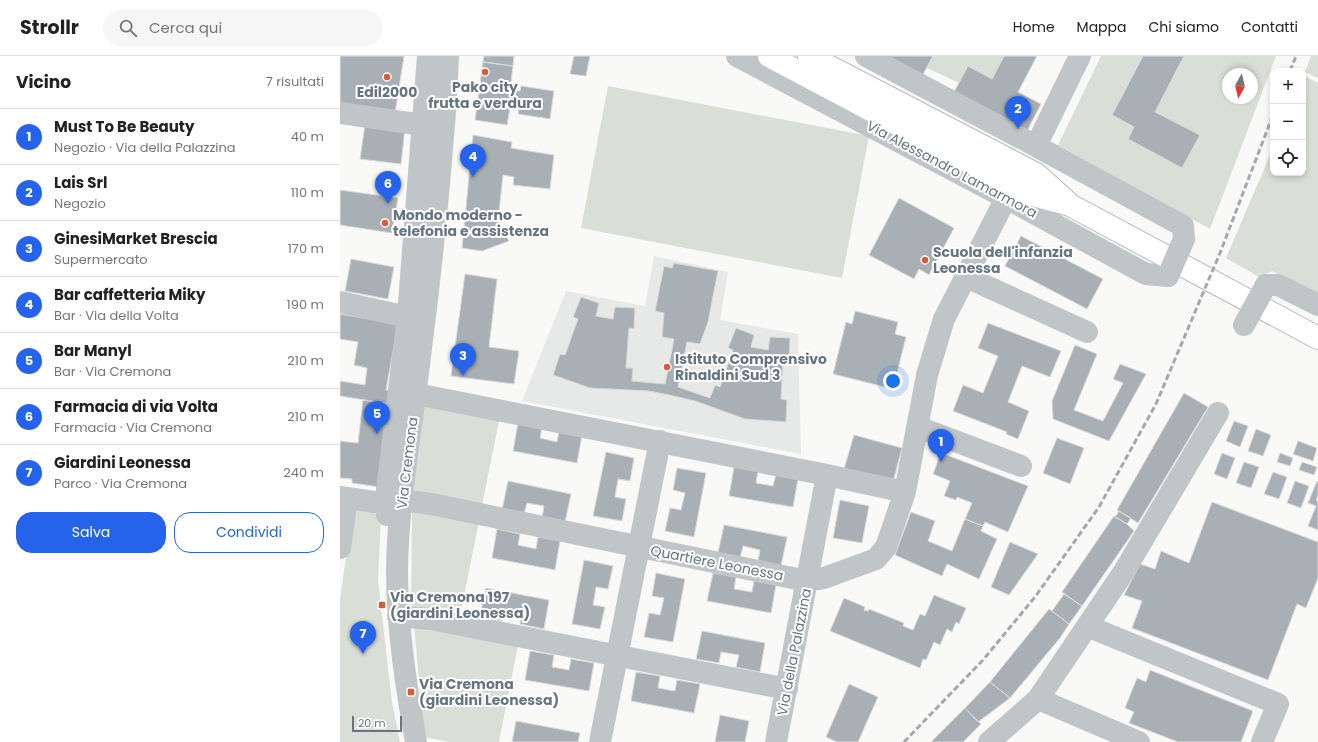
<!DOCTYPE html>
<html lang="it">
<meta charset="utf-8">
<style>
:root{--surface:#fff;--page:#f6f6f6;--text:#222;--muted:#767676;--line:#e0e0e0;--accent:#2563eb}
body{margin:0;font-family:Poppins,sans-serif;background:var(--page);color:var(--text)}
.controls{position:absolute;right:12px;top:12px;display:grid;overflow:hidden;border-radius:8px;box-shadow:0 2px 6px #0003}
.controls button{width:36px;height:36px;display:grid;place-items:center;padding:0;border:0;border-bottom:1px solid var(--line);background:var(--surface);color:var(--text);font:20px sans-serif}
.compass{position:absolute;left:882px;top:12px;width:36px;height:36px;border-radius:50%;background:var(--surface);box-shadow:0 2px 6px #0003;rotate:188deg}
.scale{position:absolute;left:12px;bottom:10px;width:50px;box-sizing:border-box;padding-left:4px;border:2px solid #667580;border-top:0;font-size:11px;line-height:14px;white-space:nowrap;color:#667580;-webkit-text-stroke:3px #fff;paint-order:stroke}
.you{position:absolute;left:553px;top:325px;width:14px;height:14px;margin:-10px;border:3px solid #fff;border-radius:50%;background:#1a73e8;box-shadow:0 0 0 6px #1a73e833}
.badge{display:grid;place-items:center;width:26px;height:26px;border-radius:50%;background:var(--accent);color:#fff;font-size:13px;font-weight:700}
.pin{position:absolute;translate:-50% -33px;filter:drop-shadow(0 1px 2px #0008)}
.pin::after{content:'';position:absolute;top:21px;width:14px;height:12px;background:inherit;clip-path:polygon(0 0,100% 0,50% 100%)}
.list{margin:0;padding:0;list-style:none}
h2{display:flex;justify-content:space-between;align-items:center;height:52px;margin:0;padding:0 16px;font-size:17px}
h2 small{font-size:13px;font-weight:400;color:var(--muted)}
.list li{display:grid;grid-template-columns:26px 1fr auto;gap:12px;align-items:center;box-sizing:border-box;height:56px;padding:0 16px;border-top:1px solid var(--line)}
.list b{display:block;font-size:15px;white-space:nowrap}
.list p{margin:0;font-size:13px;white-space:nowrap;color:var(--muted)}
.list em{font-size:13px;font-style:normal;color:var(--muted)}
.actions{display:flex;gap:8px;padding:12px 16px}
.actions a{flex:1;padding:9px 0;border:1px solid var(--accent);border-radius:16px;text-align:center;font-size:14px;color:var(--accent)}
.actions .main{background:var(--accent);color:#fff}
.icon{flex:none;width:22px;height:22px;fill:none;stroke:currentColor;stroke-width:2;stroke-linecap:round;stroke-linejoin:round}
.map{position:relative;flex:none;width:978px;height:686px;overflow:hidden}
header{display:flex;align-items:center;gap:24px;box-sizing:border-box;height:56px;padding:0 20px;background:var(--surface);border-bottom:1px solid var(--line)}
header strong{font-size:19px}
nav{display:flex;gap:22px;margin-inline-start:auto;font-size:14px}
.search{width:280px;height:36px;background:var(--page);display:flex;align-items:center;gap:10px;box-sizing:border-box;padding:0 14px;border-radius:22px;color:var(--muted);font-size:15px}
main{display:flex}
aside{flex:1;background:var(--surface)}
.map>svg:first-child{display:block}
</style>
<header>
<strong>Strollr</strong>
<div class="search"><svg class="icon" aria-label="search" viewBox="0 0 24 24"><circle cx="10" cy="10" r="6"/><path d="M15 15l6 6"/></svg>Cerca qui</div>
<nav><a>Home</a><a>Mappa</a><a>Chi siamo</a><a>Contatti</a></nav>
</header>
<main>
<aside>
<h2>Vicino<small>7 risultati</small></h2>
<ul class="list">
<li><span class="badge">1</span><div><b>Must To Be Beauty</b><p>Negozio · Via della Palazzina</p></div><em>40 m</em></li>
<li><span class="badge">2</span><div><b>Lais Srl</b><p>Negozio</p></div><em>110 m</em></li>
<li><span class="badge">3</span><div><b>GinesiMarket Brescia</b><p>Supermercato</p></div><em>170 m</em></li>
<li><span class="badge">4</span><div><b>Bar caffetteria Miky</b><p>Bar · Via della Volta</p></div><em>190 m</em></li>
<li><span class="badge">5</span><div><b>Bar Manyl</b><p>Bar · Via Cremona</p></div><em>210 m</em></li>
<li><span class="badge">6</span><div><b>Farmacia di via Volta</b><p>Farmacia · Via Cremona</p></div><em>210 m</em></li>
<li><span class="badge">7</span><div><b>Giardini Leonessa</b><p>Parco · Via Cremona</p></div><em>240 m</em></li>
</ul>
<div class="actions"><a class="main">Salva</a><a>Condividi</a></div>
</aside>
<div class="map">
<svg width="978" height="686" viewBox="0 0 978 686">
<rect width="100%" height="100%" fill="#f9f9f7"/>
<path fill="#e7e8e8" d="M314,200l74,16 -8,48 78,14 3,120 -279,-53 44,-110 79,15z"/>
<path fill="#d9ded7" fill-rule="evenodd" d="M593,0h71l-12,23 -24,-13 -9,17 -32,-15z
M761,0h175l-66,173 -152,-84zM888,18h24v24h-24z
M971,0h7v22l-13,-6z
M964,20l14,7v212l-46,-24 -13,6 -33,-19 47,-110v25h30v-94z
M268,30l261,50 -27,142 -261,-50z
M83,346l77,14 -18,89 -69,-15z
M13,454l28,4 -3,66 14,123 8,39h-60v-143z
M72,456l67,10 -19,93 -49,-10z
M74,569l104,20 -19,97h-50l-25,-5z"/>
<path fill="#a8b0b6" stroke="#dbdbd9" d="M0,0h64l-9,58 -55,-8z
M144,0h30l-1,10 -30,-4z
M234,0h16l-4,20 -16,-2z
M539,0h54l-12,22z
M664,0h33l-19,36 23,12 -15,29 -73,-39 15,-28 24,13z
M803,0h41l-29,56 45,23 -18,33 -54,-29 6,-12 -22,-12z
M143,6l30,4 -3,24 10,1 1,-5 33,5 -4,28 -32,-5 2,-11 -9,-1 -4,23 -32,-5z
M25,68l40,4 -4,36 -41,-5z
M133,79l39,7 -1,6 43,7 -4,34 -37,-4 1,-8 -11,-2 -5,46 11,20 -27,10 -20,-3z
M0,134l58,8 -6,35 -52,-8z
M559,142l55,30 -25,47 -10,-6 -5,10 -45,-24z
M681,180l82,43 -16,30 -82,-43z
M11,203l43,8 -6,32 -43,-8z
M334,207l44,8 -10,51 -8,22 -13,-2 -9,45 32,11 5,-13 5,2 13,-37 -5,-2 8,-20 18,7 -3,12 17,3 2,-13 20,1 -1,22h-6l-2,39 6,1 -1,22 -41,-3 -50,-18 -26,-6 -20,-4 -59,-3 -37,-13 7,-21 5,1 13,-36 -5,-2 8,-20 18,6 -3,13 17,3 2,-12 20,1 -1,21 -5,-1 -3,40h7l-1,13 33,3 9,-45 -12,-2 2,-24 -9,-2 9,-45 8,2z
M125,218l32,5 -8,68 30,4 -5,33 -63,-8z
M515,255l43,11 -3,12 11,3 -13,52 -60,-15 13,-52 6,2z
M0,258l58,10 -12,66 5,1 -1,13 -50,-8v-15l25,4 2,-17 -13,-3 4,-23 -18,-3z
M648,267l73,28 -11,26 -28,-11 -14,36 21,9 -11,28 -12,-5 1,-2 -54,-21 10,-26 20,8 15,-37 -20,-8z
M735,289l22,9 -23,56 29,11 20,-38 -10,-4 7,-15 26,10 -37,67 -56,-22 -1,-18z
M844,337l24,14 -70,116 -21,-13z
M23,344l27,4 -11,83 -27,-4v-4l-12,-1v-37l18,2z
M894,365l14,5 -8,21 -14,-6z
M178,367l24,4 -2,11 17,4 2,-11 23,4 -5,28 -64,-12z
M916,373l15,6 -8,21 -15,-5z
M514,379l48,13 -9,34 -49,-13z
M717,382l27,10 -14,36 -27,-11z
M958,385l19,7 -4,13 -20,-7z
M266,396l28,6 -4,23 -12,-2 -3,18 11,2 -4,22 -29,-5z
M882,397l13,5 -8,21 -13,-5z
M940,397l13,5 -3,8 -13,-4z
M604,398l84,32 -20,46 -23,-10 -2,4 -18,-7 7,-16 -15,-6 -1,3 -12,-4 6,-15 -17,-7 7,-18 3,1z
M904,406l15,5 -8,21 -15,-5z
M962,406l15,5 -3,8 -15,-5z
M394,411l24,4 -2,12 17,3 3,-11 22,4 -5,28 -64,-11z
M337,412l29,5 -12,64 -29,-6 5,-23 11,2 4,-17 -12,-3z
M933,416l14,5 -8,22 -15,-5z
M168,425l63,13 -6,28 -23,-4 2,-12 -17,-3 -3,11 -22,-4z
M955,425l14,5 -8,22 -14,-5z
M977,425l1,1v14l-2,4 2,1v29l-10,-4 8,-20 -8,-3z
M500,444l29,6 -7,37 -29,-5z
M872,446l106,40v36l-12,30 -9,-4 -29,76 -136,-52 10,-27 -18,-6 16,-31 15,5 6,-18 28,12z
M779,455l12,7 -4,6 -12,-7z
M571,456l24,9 -7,20 24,10 13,-32 18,7 -2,5 16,8 -18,40 -32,-15 -5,12 -47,-21z
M774,460l13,8 7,7 -52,75 -20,-14z
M384,469l63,12 -6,29 -23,-4 2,-12 -17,-4 -3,12 -22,-5z
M157,473l23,5 -2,11 18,4 2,-12 22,4 -5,29 -63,-12z
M670,486l28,12 -29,41 -18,-8z
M244,504l29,6 -5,23 -12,-2 -3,18 12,2 -5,22 -28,-5z
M316,517l29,6 -12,63 -29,-5 5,-24 11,2 4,-17 -12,-2z
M373,517l23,4 -2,12 18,3 2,-11 22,4 -5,28 -64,-12z
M146,532l63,12 -5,29 -24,-5 2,-11 -17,-4 -3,12 -22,-5z
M724,538l18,12 -13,18 -17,-13z
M594,539l32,13 -7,16 -3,-2 -4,10 -5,-3 -7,16 -6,-3 -8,18 -3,-1 -3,9 -90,-37 14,-33 21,9 -1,3 4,1 1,-2 35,14 -1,3 10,4 7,-16 5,2z
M709,553l20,15 -9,14 -50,60 -20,-16z
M362,575l63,12 -5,29 -24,-5 3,-12 -18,-3 -2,11 -23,-4z
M190,595l24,4 -2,12 17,3 2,-11 23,4 -5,28 -64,-11z
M810,614l103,41 -12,31h-63l-49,-19 5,-11 -9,-4 12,-30 9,4z
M296,616l24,4 -2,12 17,3 2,-11 23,4 -6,29 -63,-12z
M650,626l20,16 -32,24 -13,-14z
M509,628l29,13 -20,45h-21l-11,-5z
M625,652l16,16 -18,18h-32z
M380,659l29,6 -4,21h-30z
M176,665l64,12 -2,9h-66z"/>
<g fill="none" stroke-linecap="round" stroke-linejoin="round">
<g stroke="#b4b9bd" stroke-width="24">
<path id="major" d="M429,0l260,138 41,11 248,133
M469,0l227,118 31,28"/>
</g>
<path stroke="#c0c5c8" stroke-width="22" d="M397,0l269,142 140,76 22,2
M526,0l170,90 147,80 1,13
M0,57l83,12 15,-1
M696,90l44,-90
M626,221l121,55
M926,229h12l40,20
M0,246l54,12 27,3
M76,338l411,81 78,17
M578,371l103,39
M0,441l34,5 28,-2 29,4 376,77 17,-3 52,-19 10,-12 19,-55 22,-117 17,-56 62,-121
M47,459v-25l21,-174 20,-260
M0,492l7,-50
M58,560l33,3 356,70
M747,570l191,78 -16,38
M698,643l101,43
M76,686c-10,-57 -19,-114 -19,-172 1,-72 15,-143 23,-214 10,-76 18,-154 24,-231 2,-23 3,-46 4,-69
M260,686l60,-301
M436,686l51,-267
M649,686l49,-43 85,-126 95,-160"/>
<use href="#major" stroke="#fff" stroke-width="22"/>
<path stroke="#a2a9ae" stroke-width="3" stroke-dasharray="6 3" stroke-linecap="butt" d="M950,15l6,-15
M564,686l79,-82 52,-63 64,-90 57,-103 64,-151 53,-138"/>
<path stroke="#c0c5c8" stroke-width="22" d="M828,220l16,-37
M904,269l22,-40"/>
</g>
<g fill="#d85c38" stroke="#fff" stroke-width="1.5">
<circle cx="145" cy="16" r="4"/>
<circle cx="47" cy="21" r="4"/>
<circle cx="45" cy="167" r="4"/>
<circle cx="585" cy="204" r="4"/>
<circle cx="327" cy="311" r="4"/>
<rect x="38" y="545" width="8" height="8" rx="2"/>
<rect x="67" y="632" width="8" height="8" rx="2"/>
</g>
<g text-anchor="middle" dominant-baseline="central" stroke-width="4" stroke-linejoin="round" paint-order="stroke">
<g font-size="14" font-weight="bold" fill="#667580" stroke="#fff" text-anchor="start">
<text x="145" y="31" text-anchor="middle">Pako city<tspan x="145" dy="16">frutta e verdura</tspan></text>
<text x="47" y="36" text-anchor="middle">Edil2000</text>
<text x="53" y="159">Mondo moderno -<tspan x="53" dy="16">telefonia e assistenza</tspan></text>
<text x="593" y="196">Scuola dell'infanzia<tspan x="593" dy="16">Leonessa</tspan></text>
<text x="335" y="303">Istituto Comprensivo<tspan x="335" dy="16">Rinaldini Sud 3</tspan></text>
<text x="50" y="541">Via Cremona 197<tspan x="50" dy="16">(giardini Leonessa)</tspan></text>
<text x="79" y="628">Via Cremona<tspan x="79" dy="16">(giardini Leonessa)</tspan></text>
</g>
<g font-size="14" fill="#667580" stroke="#fff">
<text transform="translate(612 113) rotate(28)">Via Alessandro Lamarmora</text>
<text transform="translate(67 407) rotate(-83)">Via Cremona</text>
<text transform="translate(377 507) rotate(11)">Quartiere Leonessa</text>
<text transform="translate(454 596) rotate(-79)">Via della Palazzina</text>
</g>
</g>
</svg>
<div class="controls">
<button>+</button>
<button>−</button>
<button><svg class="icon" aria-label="locate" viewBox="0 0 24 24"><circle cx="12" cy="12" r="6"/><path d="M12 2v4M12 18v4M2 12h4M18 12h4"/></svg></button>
</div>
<svg class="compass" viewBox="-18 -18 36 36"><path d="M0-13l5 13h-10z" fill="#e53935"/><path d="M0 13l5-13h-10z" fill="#767676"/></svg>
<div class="scale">20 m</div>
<div class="you"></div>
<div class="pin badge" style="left:601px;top:406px">1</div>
<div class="pin badge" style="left:678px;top:73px">2</div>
<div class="pin badge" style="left:123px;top:320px">3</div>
<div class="pin badge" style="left:133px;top:121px">4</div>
<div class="pin badge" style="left:37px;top:378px">5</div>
<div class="pin badge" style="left:48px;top:148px">6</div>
<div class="pin badge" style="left:23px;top:598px">7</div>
</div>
</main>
